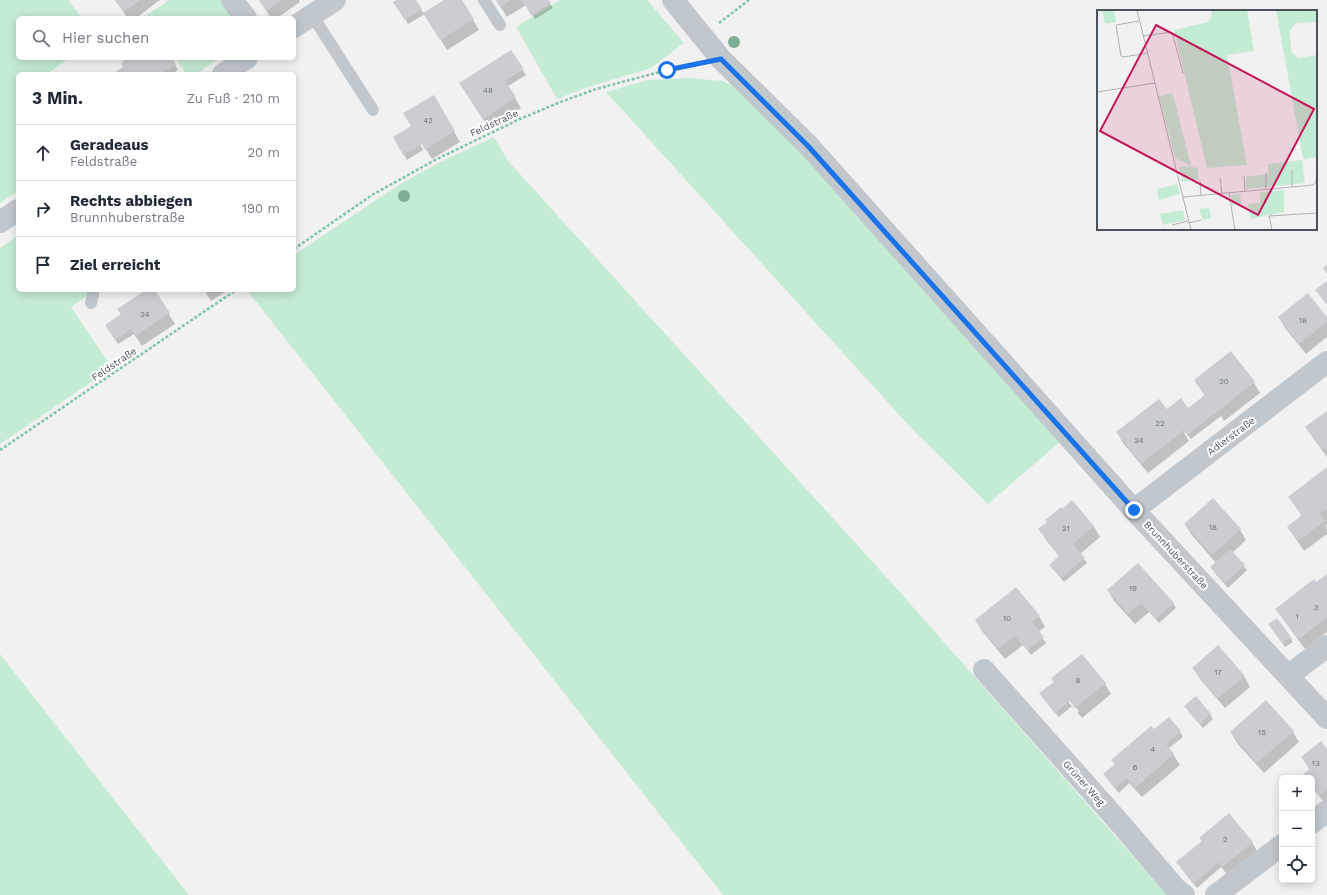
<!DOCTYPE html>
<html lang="de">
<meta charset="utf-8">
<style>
:root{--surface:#fff;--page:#f2f2f3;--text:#1f2937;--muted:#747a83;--line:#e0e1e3}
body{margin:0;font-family:"Work Sans",sans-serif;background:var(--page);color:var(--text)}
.controls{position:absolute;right:12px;bottom:12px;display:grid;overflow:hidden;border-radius:6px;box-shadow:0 2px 10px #0003}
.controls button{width:36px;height:36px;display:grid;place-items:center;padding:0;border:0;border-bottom:1px solid var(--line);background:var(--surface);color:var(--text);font:20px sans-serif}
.stop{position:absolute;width:12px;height:12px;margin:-9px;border:3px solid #1a73e8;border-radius:50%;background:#fff}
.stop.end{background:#1a73e8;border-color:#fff;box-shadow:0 1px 4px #0008}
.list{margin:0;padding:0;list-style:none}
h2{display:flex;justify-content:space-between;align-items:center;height:52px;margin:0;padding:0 16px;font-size:17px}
h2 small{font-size:13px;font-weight:400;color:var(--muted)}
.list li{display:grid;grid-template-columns:26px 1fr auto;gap:12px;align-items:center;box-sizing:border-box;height:56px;padding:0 16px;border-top:1px solid var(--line)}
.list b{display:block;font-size:15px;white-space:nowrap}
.list p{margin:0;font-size:13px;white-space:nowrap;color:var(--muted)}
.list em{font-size:13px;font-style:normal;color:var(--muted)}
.icon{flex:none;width:22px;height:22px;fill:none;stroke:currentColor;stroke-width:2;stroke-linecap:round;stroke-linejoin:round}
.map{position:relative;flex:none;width:1327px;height:895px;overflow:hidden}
.search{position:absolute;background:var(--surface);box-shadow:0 2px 10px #0003;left:16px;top:16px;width:280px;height:44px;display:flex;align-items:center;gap:10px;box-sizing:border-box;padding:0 14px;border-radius:6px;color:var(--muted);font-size:15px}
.panel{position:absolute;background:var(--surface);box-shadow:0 2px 10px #0003;left:16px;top:72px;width:280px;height:220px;border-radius:6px}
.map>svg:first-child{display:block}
</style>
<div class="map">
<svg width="1327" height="895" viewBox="0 0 1327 895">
<rect width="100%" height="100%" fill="#f2f1f1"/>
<path fill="#c4ebd3" d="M0,0h68l14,18h-64v40h52l-23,16h-29v117l-18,12z
M169,0h52l12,18h-84l-2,-3z
M560,0h87l37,43 -33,25 -69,21 -25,10 -41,-72z
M176,58h44l-24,16h-10z
M688,78l35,3 19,9 15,13 305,337 -74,64 -75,-74 -307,-338 42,-12z
M494,137l14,24 382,420 277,314h-444l-476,-605h47v-35l103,-69 43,-24z
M18,236v54h77l-24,17 41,61 -112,76v-196z
M0,654l189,241h-189z"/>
<path fill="#0003" fill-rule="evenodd" d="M115,0h45l-24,18h-8z
M260,0h39l1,2 -23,16h-6z
M399,0h16l9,14 22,-14h15l18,30 -32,20 -22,-36 -17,10 -13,-22z
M496,0h52l5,8 -18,11 -9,-14 -19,12z
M510,51l16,24 -18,11 13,22 -32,21 -22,-35z
M130,58h41l7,12 -6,4h-56l8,-7z
M433,96l27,46 -28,17 -15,-24 -1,1 7,14 -16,10 -13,-23 18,-10z
M148,290h6l21,34 -33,22 -8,-12 -16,10 -9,-14 13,-15z
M204,290h24l-17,11z
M1279,317l48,2v18l-21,17 -21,-26z
M1195,381l59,2 6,10 -36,28 -3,-5 -30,23 -6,-7 -1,1 5,8 -41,32 -25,-30 -6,-11 50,-22 21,-1 17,-13z
M1327,412v45l-14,-19 -6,-10z
M1327,469v55l-1,1 1,9 -23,17 -16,-24 14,-11 -13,-19z
M1213,499l27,31 6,10 -14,13 15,17 -19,18 -14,-16 -3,-5 5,-4 -25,-29 -6,-10z
M1072,502l22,25 6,10 -20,17 7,9 -23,19 -14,-17 10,-8 -14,-17 -6,-11z
M1327,575v57l-22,17 -22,-30 -6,-10z
M1108,590l65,13 3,5 -17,15 -10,-11 -14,12 -21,-23z
M1039,616l6,11 -7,5 8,11 -15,12 -8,-10 -18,14 -23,-28 -6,-10z
M1272,629l18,8 3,5 -8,5z
M1194,668l50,8 6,11 -25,21 -25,-29z
M1105,684l6,10 -29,24 -10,-12 -13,11 -16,-19zM1067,698l12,13 -2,1 -8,-9z
M1188,711l22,3 3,5 -10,9z
M1180,732l3,5 -14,11 11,17 -38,32 -13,-14 -10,10 -12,-14 -3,-5 11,-9 -2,-5z
M1231,732h62l6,10 -35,31 -27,-30z
M1327,750v54l-1,1 -14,-18v-9h-6l4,-8 -8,-12z
M1200,838l52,4 6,11 -29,24 -8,-10 -24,21 -17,-21 22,-25z"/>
<path fill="#cbcdd2" d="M116,0h24l-16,12z
M259,0h23l-16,11z
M397,0h19l6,9 -17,11 -12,-18z
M444,0h18l12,19 -34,21 -17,-27z
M496,0h15l-11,7z
M522,0h27l2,3 -20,12z
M511,50l13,19 -19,12 11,16 -33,22 -24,-36z
M128,58h44l4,7 -15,9h-46l-1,-1 9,-6 -2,-4z
M434,95l21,36 -30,19 -3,-6 -19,11 -10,-18 18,-11 -8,-13z
M1327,265v9l-4,-6z
M1327,281v24l-12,-15z
M146,290h9l15,23 -34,23 -5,-7 -16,11 -10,-15 16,-11 -4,-5z
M1308,293l19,24v5l-28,22 -21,-27z
M1231,351l24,31 -68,53 -3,-5 -43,34 -25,-32 43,-33 8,10 14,-11 7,10 17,-13 -11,-15z
M1327,411v36l-4,3 -18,-23z
M1327,467v42l-7,5 5,7 -27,20 -11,-14 15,-12 -14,-18z
M1213,498l28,31 -29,26 -28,-31z
M1072,500l22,26 -21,18 12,14 -24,20 -12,-13 11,-10 -22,-26 9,-7 -2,-2 16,-13 1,2z
M1230,549l15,16 -20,18 -15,-16z
M1138,563l36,40 -18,16 -15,-16 -13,11 -21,-24z
M1327,574v43l-28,22 -24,-30 39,-30 2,3z
M1016,587l24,29 -8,6 12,15 -17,13 -12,-14 -17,13 -23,-29z
M1277,618l14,19 -9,6 -14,-19z
M1218,645l27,31 -27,22 -26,-30z
M1082,654l24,29 -31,25 -5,-7 -15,12 -16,-20 15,-11 -3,-4z
M1196,696l15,18 -11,10 -16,-18z
M1266,700l28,31 -37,32 -27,-31z
M1169,717l12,14 -15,13 8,10 -39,34 -8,-10 -12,10 -12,-14 12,-10 -4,-4 40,-34 3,3z
M1321,741l6,8v41l-8,6 -7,-10v-8h-6l-3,-4 7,-5 -9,-12z
M1229,813l24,29 -31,25 -3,-5 -25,21 -18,-21 26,-21 -3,-3z"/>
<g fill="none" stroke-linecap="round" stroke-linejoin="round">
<path stroke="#80c5a3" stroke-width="2.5" stroke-dasharray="3 2" stroke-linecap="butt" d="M719,23l30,-23
M294,249l78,-54 63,-35 85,-41 38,-16 38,-14 71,-19 30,-6
M0,450l236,-160"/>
<path stroke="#c0c7cd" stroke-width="12" d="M484,0l16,25
M312,15l61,95
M91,303l3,-13"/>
<path stroke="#c0c7cd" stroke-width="22" d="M232,0l14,18
M673,0l48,59 88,87 325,364 193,208
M294,27l41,-27
M223,74l24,-16
M0,222l18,-12
M1134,510l193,-148
M984,670l135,152 57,67 8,6
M1288,676l39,-30
M1312,823l15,-12
M1216,895l66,-50"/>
</g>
<g fill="#80ad96">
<circle cx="734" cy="42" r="6"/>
<circle cx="404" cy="196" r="6"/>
</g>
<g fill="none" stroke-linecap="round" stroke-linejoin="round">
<path stroke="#1a73e8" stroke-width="5" d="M667,70l54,-11 87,87 326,364"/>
</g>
<g text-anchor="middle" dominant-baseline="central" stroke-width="4" stroke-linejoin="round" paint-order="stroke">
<g font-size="8" fill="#6a727a">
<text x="488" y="90">48</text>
<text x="428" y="120">42</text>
<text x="145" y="314">24</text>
<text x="1303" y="320">18</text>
<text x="1224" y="381">20</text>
<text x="1160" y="423">22</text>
<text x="1139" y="440">24</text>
<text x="1213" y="527">18</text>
<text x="1066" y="528">21</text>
<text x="1133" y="588">19</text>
<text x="1316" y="607">3</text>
<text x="1297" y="616">1</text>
<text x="1007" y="618">10</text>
<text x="1218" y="672">17</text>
<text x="1078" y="680">8</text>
<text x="1262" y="732">15</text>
<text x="1153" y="749">4</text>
<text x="1316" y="763">13</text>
<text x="1135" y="767">6</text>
<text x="1225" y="839">2</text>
</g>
<g font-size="10" fill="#4a535c" stroke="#fff">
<text transform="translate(494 123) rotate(-25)">Feldstraße</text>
<text transform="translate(114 364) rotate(-34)">Feldstraße</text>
<text transform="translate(1231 436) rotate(-37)">Adlerstraße</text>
<text transform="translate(1176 555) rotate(47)">Brunnhuberstraße</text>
<text transform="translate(1084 783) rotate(48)">Grüner Weg</text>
</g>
</g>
<g transform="translate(1097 10)">
<rect width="220" height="220" fill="#f2f1f1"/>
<path d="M5,0h12l2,12 -11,2zM115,0h35l7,41 -27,4 20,110 -40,3 -33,-138 34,-8 3,-3zM179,0h41v12l-21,1 -6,8 1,20 7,7 19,-3v102l-14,2zM75,83l4,13 15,60 -16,-8 -16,-62zM205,150l3,23 -59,6v-12l22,-3v-10zM87,156l14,2v11l-16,3 -3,-15zM80,174l3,10 -21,6 -2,-11zM187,180v22l-33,7 -3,-15 12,-1v-11zM143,184l1,10 -9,1 -1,-10zM112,198l2,10 -8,2 -4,-11zM86,200l2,10 -22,5 -3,-11z" fill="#c4ebd3"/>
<path fill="none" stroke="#afb2b5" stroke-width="1" d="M40,0l54,220M42,11l-23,4 5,31 3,1 23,-4M46,26l29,-4 11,41M0,82l58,-9M195,160v17M147,166l1,15M123,168l2,16M103,171l1,15M169,179v-16M132,183l6,37M86,187l130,-12 3,-3 1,-22M91,213l13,-3M75,215l16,-4M175,220l-3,-14 48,-3"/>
<path fill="#c2185b" fill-opacity="0.15" stroke="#c2185b" stroke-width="2" d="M59,15l158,84 -56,106 -158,-84z"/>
<rect width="220" height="220" fill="none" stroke="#4a535c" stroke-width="2"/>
</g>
</svg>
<div class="controls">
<button>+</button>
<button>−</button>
<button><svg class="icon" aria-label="locate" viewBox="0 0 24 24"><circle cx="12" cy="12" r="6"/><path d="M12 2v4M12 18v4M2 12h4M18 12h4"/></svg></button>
</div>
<div class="stop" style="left:667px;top:70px"></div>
<div class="stop end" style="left:1134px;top:510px"></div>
<div class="search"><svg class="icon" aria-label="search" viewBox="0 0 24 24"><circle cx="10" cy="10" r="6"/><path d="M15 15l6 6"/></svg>Hier suchen</div>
<section class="panel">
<h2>3 Min.<small>Zu Fuß · 210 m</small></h2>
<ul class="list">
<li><svg class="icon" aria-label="ahead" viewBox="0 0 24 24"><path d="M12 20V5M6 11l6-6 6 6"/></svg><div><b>Geradeaus</b><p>Feldstraße</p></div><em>20 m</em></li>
<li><svg class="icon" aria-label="right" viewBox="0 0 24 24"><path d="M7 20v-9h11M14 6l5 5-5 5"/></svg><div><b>Rechts abbiegen</b><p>Brunnhuberstraße</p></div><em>190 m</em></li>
<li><svg class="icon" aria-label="arrive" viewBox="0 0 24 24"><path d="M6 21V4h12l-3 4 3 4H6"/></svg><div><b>Ziel erreicht</b></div></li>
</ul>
</section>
</div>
